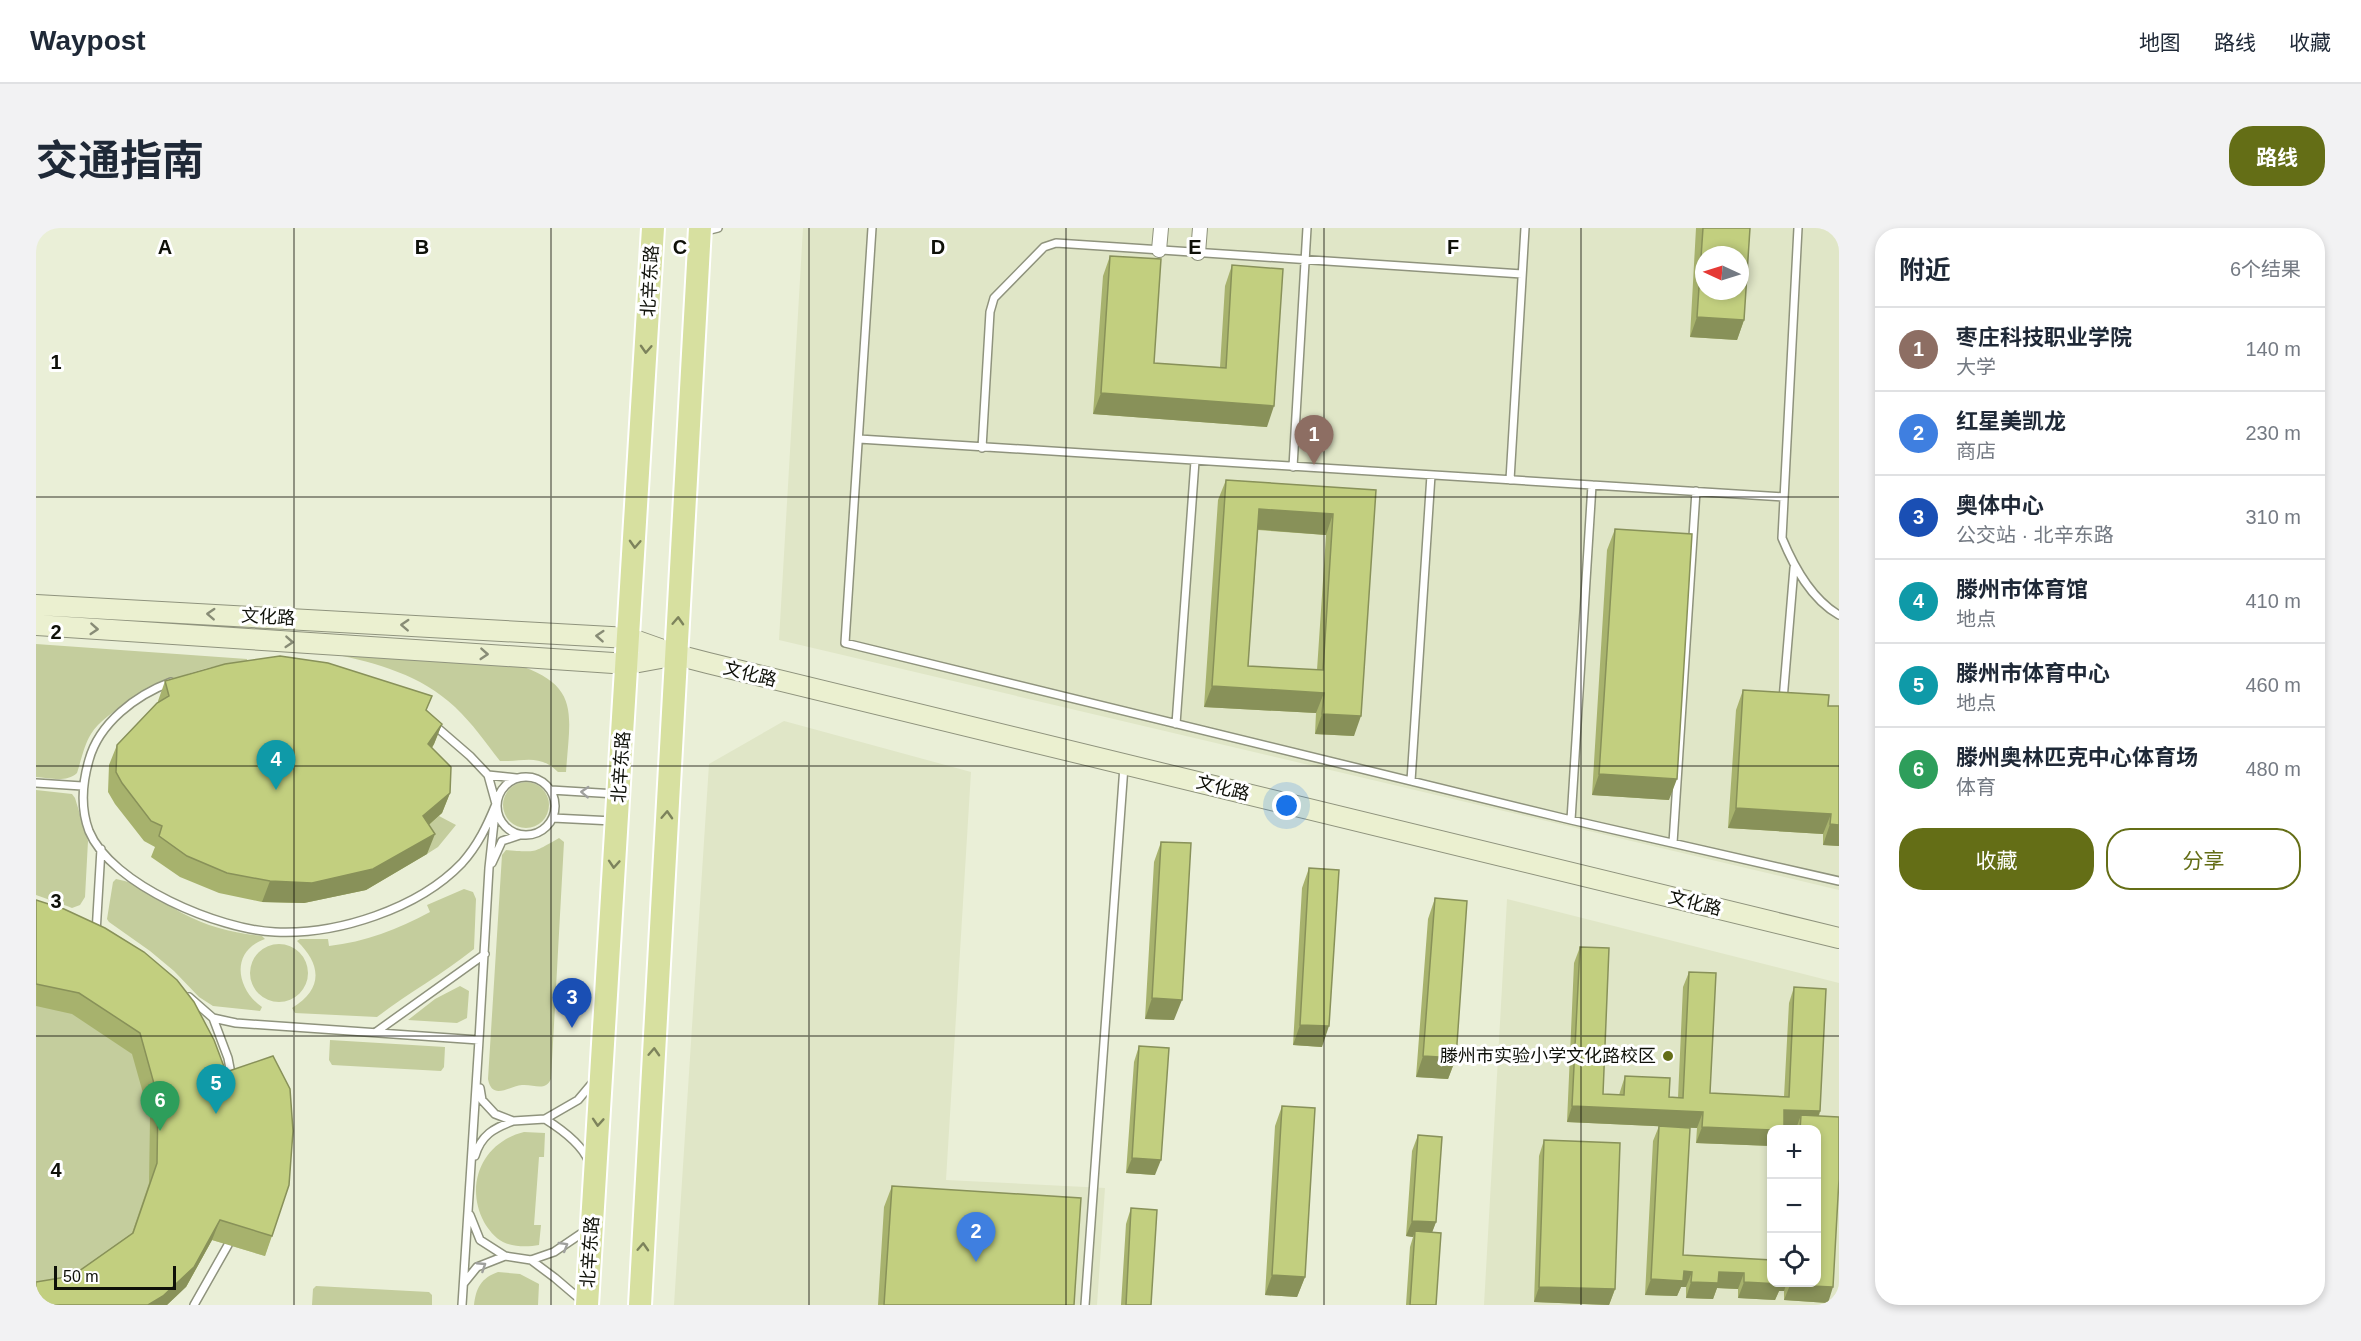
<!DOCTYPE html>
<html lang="zh">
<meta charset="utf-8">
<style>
:root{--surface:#fff;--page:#f2f2f3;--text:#1f2937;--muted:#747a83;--line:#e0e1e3;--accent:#646e16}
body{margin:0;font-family:Helvetica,"Noto Sans SC",sans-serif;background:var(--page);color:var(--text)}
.controls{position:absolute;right:18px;bottom:18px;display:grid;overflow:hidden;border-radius:12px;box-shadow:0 3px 9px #0003}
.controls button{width:54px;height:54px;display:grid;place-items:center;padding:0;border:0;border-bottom:2px solid var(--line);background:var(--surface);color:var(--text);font:30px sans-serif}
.compass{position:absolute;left:1659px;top:18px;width:54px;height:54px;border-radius:50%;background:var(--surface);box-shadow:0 3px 9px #0003;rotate:274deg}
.scale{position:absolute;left:18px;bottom:15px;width:122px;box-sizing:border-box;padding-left:6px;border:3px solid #0f1109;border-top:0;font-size:16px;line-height:21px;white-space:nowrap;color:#0f1109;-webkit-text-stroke:4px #fff;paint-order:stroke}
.you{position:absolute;left:1251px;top:578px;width:21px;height:21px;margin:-15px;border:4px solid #fff;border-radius:50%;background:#1a73e8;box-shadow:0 0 0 9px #1a73e833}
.badge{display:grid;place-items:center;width:39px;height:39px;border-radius:50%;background:var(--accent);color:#fff;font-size:20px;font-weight:700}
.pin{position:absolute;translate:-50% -50px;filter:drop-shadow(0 2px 3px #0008)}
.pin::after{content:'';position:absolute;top:32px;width:21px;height:18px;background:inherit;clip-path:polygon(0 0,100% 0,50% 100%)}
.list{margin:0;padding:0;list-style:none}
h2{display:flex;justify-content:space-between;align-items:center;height:78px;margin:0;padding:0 24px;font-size:26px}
h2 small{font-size:20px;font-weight:400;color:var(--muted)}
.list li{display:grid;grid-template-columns:39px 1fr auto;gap:18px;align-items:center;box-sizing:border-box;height:84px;padding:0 24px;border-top:2px solid var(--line)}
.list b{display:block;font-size:22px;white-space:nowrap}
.list p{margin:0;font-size:20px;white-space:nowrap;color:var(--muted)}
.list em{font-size:20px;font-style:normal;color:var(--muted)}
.actions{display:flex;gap:12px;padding:18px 24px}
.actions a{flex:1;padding:14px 0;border:2px solid var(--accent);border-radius:24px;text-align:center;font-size:21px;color:var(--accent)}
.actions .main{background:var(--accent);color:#fff}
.icon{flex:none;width:33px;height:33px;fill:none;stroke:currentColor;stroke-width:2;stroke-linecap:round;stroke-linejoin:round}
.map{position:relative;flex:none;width:1803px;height:1077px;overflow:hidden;border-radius:24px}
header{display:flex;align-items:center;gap:36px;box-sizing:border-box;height:84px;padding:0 30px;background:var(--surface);border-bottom:2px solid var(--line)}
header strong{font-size:28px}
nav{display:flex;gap:33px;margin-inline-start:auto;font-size:21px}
.intro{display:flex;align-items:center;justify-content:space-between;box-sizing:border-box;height:144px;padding:0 36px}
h1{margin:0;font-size:42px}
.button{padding:15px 27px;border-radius:24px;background:var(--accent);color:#fff;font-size:21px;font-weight:700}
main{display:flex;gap:36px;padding:0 36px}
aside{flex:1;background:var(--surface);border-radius:24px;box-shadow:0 3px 9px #0003}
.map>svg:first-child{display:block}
</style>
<header>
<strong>Waypost</strong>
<nav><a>地图</a><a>路线</a><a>收藏</a></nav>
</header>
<div class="intro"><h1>交通指南</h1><a class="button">路线</a></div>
<main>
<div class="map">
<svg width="1803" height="1077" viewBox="0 0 1803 1077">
<rect width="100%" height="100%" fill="#eaefd7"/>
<path fill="#e0e6c7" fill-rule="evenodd" d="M767,0h1036v662l-1060,-250zM1668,27h36v36h-36z
M748,493l187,51 -25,408 159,8 -8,117h-423l35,-541z
M1471,671l332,84v322h-355zM1736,902h44v152h-44z"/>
<path fill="#c4cd9d" d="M0,416l211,15v2c-45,5 -83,19 -121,43 -13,8 -27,17 -35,30 -7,11 -10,27 -14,39 -11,10 -27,5 -41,4z
M297,426l182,10c66,21 55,49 51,108h-8c-19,-19 -35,-10 -58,-11 -14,-18 -28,-38 -45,-54 -34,-32 -78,-44 -122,-53z
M467 577a23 23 0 1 1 46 0a23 23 0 1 1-46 0Z
M0,562l36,4 3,4 13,43 -3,56 -5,8 -8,3 -5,-2 -31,-11z
M403,588l17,9 -18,22 -11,7 -11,-18z
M523,610l5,4 -13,237c-6,13 -17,5 -29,6 -13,1 -30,16 -34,-6l14,-224 4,-5c31,2 25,4 53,-12z
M80,651c24,4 45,22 66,34 26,14 51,20 80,23l3,3c-35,12 -29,50 -3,68l-2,4 -47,-5 -14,-9 -25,-26 -24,-20 -41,-29 -2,-3 6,-37z
M428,661l9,3 3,7 -2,50c-31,25 -66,44 -97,68l-82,-4 -3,-5c31,-19 30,-43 5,-67l3,-2h28l1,7c36,-4 69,-17 101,-34l-3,-7z
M0,695l245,282 -16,51 -53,-16 -26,47 -19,18h-131z
M214 745a29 29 0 1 1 58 0a29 29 0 1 1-58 0Z
M424,758l9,5 -2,27 -10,5 -49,-3 27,-21z
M294,812l115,7 -1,20 -3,4 -109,-6 -3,-5z
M488,904l21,1 -1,24h-5l-5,68h7l-2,20c-11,2 -26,2 -36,-3 -8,-4 -15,-13 -19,-20 -20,-38 -1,-80 40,-90z
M462,1044l22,2 19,10 -1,21h-64c2,-17 7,-27 24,-33z
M280,1058l113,6 3,3v10h-120l1,-16z"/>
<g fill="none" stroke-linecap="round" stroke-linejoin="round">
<g stroke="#8f937d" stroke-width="10">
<path id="lane" d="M836,0l-27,415 726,177 268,61
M1762,0l-16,310c12,29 29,61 57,77
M666,4l16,-4
M823,211l925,58
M946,220l8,-136 4,-14 50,-51 12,-4 466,31
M1257,239l14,-239
M1474,252l15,-252
M135,454c-35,13 -72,41 -82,78 -7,24 -9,47 0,71 22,54 131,99 186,101 62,3 143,-23 187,-69 16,-18 25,-37 34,-59
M1747,472l11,-132
M397,496l37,32 18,19 8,29 -7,64 -10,172
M1140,496l19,-263
M452,547l28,3
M461 578a29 29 0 1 1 58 0a29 29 0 1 1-58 0Z
M1375,553l20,-306
M0,555l46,3
M515,562l65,4
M517,590l60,3
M1535,592l21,-335
M1637,615l23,-352
M456,635l10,-22 18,-6
M60,705l5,-84
M153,769l24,21 23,5 243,17 -17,265
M177,790l15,40 4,21
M340,804l109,-78
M444,860l2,12 13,14 18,7 32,-2 33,-19 16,-19
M509,891c16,10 37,25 44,43
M439,928c6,-21 19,-28 38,-35
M434,987l10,25 25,16 26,4 23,-8 31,-21
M495,1032l24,18 27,23
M428,1055l13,-16 28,-11
M158,1077l34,-60
M1049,1077l39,-539"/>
</g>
<g stroke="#8f937d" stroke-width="16">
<path id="street" d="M1123,22l2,-22
M1162,25l2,-25"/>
</g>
<g stroke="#8f937d" stroke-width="22">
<path id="secondary" d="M0,377l593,33 48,17 31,8 1131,275
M0,397l592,39 49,-9"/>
</g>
<g stroke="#fff" stroke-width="26">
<path id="primary" d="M551,1077l66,-1077
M604,1077l60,-1077"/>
</g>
<use href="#lane" stroke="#fff" stroke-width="7"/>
<use href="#street" stroke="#fff" stroke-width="14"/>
<use href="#secondary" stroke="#ebf0d0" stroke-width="20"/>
<use href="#primary" stroke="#d7e0a0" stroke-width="22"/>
</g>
<path fill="#a7b26d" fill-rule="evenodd" d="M1660,0h54l-6,92 -7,20 -47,-3z
M1074,28l44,107 66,4 5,-81 7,-21 35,162 -174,-13 10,-138z
M1190,252l150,10 -22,246 -39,-2 1,-21 -112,-6 14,-207zM1222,302l68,5 -9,135 -69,-4z
M1579,301l54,271 -77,-5 15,-245z
M129,453l267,15 -6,14 16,14 -8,20 -2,4 18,45 -8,20 -13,12 -2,29 -61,36 -62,13 -42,-1 -43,-9 -39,-16 -29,-20 4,-10 -11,-6 -29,-37 -7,-12 1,-27 8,-20 41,-42v-2z
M1707,462l85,16h11v140l-16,-1v-11l-95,-6 8,-118z
M1125,614l13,178 -29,-1 9,-157z
M1273,640l13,179 -29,-2 9,-157z
M1399,670l21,160 -8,21 -32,-2 12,-158z
M0,672l28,9 208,327 -7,20 -53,-16 -26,47 -114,-11 60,-43 17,-50 1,-65 -18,-64 -60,-40 -36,-8z
M1544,719l23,147 16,1 6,-19 44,21 9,1 5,-111 6,-15 21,121 74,4 5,-94 5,-16 26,124 -1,5 9,187 -44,-3v-9h-5l-4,9 -37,-2v-9l-21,-1 -4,11 -27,-1v-11h-5l-4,9 -32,-1 8,-154 6,-15 24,129 89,27h44v-152h-21l2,-4 -13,-1 -12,5v16l-76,-3 1,-15 -130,-6 7,-159z
M1103,818l16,129 -29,-2 8,-111z
M1246,878l23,171 -8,20 -32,-2 10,-169z
M1382,907l18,87 -4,10 4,73h-30l4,-58 3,-10 -7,-1 6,-85z
M1508,912l71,149 -6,16 -75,-3 5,-146z
M856,958l182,119h-196l6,-98z
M1095,980l20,97h-30l5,-81z"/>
<path fill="#889159" d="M1661,89l47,3 -7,20 -47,-3z
M1065,165l173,13 -7,21 -174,-13z
M1223,281l74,5 -7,21 -74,-6z
M1176,458l112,7 -8,20 -112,-6z
M1286,486l39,2 -7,20 -39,-2z
M406,496l-8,20 -13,20 7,-20z
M1563,546l78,5 -8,21 -77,-5z
M414,565l-8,20 -26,23 7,-20z
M1700,580l95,6 -8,20 -95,-6z
M1794,596l9,1v21l-16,-1z
M399,606l-8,20 -61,36 -62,13 -42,-1 8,-21z
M1116,770l30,2 -8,20 -29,-1z
M1264,797l29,1 -7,21 -29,-2z
M1387,828l33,2 -8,21 -32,-2z
M1536,878l131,6 -6,16 -130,-6z
M1748,882l36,1 -5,16 -14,-12 -4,11 -18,-1z
M1666,899l70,3v16l-76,-3z
M1096,930l29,2 -6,15 -29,-2z
M184,992l-8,20 -26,47 -19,18h-19z
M1376,993l24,1 -6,16 -15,-7 -2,6 -7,-1z
M1648,1043l8,1 -6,15h-5l-4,9 -32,-1 6,-16z
M1683,1044l25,1 -6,16 -21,-1 -4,11 -27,-1 5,-16z
M1236,1047l33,2 -8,20 -32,-2z
M1708,1054h43l-3,9h-5l-4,9 -37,-2z
M1754,1057l43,2 -5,16 -44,-3z
M1503,1059l76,2 -6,16 -75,-3z"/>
<path fill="#c2cf7f" stroke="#889159" stroke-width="1.5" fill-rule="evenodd" d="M1667,0h47l-6,92 -47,-3zM1668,27h36v36h-36z
M1074,28l51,3 -7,104 72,5 6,-103 51,4 -9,137 -173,-13z
M1190,252l150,10 -15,226 -39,-2 2,-21 -112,-7zM1223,281l74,5 -10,156 -75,-4z
M1579,301l77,5 -15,245 -78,-5z
M244,428l48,7 104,33 -6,14 16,14 -14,20 23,23 -1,26 -27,23 12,18 -62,35 -61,14 -42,-2 -43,-8 -40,-17 -28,-20 3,-10 -11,-5 -29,-38 -6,-11 1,-27 40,-42 12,-7 -4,-15 60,-17z
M1707,462l86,5 -1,11h11v119l-9,-1 1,-10 -95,-6z
M1125,614l30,1 -9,157 -30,-2z
M1273,640l30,2 -10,156 -29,-1z
M1399,670l32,3 -11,157 -33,-2z
M0,672l28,9 41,19 39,24 33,28 17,22 20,38 12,32 47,-16 17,33 3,42 -4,54 -17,51 -52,-16 -26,47 -31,29 -15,9h-112v-23l36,-6 61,-43 24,-70 1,-65 -18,-65 -61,-40 -43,-9z
M1544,719l29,1 -6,146 21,1 1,-19 45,2 -1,19 14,1 6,-126 27,1 -6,120 79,4 5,-110 32,2 -6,122 -36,-1v20h-12l-70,-3 1,-15 -131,-6z
M1103,818l30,2 -8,112 -29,-2z
M1246,878l33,2 -10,169 -33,-2z
M1765,887l38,2v62l-6,108 -43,-2v-3h26v-152h-16z
M1623,898l31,2 -7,127 89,5v22h9v2l-37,-2v-9l-25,-1 -1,11 -27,-1 1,-10 -8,-1 -1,10 -32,-2z
M1382,907l24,2 -6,85 -24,-1z
M1508,912l76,3 -5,146 -76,-2z
M856,958l189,12 -7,107h-190z
M1095,980l26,2 -6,95h-25z
M1379,1003l26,2 -5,72h-26z"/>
<defs><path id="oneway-chevron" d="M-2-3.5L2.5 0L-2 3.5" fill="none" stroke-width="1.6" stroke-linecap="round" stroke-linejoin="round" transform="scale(1.5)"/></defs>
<g stroke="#7d835c">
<use href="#oneway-chevron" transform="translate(610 121) rotate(93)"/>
<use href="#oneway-chevron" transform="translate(599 316) rotate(93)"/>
<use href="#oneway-chevron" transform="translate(642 393) rotate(-87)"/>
<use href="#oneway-chevron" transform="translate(631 587) rotate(-87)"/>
<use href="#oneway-chevron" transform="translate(578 636) rotate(94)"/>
<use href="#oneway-chevron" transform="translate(618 824) rotate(-87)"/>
<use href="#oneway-chevron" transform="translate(562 894) rotate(94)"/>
<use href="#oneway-chevron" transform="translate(607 1019) rotate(-87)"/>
</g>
<g stroke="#888c76">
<use href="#oneway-chevron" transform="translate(175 386) rotate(-177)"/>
<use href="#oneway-chevron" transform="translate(369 397) rotate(-177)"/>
<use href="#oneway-chevron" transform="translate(58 401) rotate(4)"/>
<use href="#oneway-chevron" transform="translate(564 408) rotate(-176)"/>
<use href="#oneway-chevron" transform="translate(253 414) rotate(4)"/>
<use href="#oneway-chevron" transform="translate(448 426) rotate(4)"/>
</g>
<g stroke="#9fa09d">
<use href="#oneway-chevron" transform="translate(549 564) rotate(-177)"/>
<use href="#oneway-chevron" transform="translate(528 1018) rotate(-31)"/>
<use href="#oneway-chevron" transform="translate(446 1038) rotate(-33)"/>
</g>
<path fill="none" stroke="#0f1109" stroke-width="1.5" stroke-opacity="0.55" d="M258,0v1077M515,0v1077M773,0v1077M1030,0v1077M1288,0v1077M1545,0v1077M0,269h1803M0,538h1803M0,808h1803"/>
<circle fill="#646e16" stroke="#fff" stroke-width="2" cx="1632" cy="828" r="6"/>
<g text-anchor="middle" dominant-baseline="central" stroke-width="6" stroke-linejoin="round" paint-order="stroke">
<g font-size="18" fill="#0f1109" stroke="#fff">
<text transform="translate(614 53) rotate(-87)">北辛东路</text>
<text transform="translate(232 389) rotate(3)">文化路</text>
<text transform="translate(714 446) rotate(14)">文化路</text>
<text transform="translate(585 539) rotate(-86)">北辛东路</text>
<text transform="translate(1187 560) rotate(14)">文化路</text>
<text transform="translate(1659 675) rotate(14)">文化路</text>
<text transform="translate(554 1024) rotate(-86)">北辛东路</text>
</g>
<g font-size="18" fill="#0f1109" stroke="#fff" text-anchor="end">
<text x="1620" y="828">滕州市实验小学文化路校区</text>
</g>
</g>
<g font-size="20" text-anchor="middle" font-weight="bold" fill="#0f1109" stroke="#fff" stroke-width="6" stroke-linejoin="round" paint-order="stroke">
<text x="129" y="26">A</text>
<text x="386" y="26">B</text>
<text x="644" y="26">C</text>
<text x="902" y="26">D</text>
<text x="1159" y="26">E</text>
<text x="1417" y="26">F</text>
<text x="20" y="141">1</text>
<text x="20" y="411">2</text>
<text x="20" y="680">3</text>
<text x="20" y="949">4</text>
</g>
</svg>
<div class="controls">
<button>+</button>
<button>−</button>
<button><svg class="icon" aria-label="locate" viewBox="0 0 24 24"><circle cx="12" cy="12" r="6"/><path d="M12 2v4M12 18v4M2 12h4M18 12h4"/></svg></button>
</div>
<svg class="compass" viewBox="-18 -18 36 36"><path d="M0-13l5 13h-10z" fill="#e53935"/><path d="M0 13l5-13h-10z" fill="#747a83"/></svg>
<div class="scale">50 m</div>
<div class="you"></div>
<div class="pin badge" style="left:1278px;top:237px;background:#8d6e63">1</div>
<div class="pin badge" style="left:940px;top:1034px;background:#3f7fe0">2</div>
<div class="pin badge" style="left:536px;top:800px;background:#1a4fb4">3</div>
<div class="pin badge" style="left:240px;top:562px;background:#0f9aa8">4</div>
<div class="pin badge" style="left:180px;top:886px;background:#0f9aa8">5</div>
<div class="pin badge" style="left:124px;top:903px;background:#2e9e5b">6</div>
</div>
<aside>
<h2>附近<small>6个结果</small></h2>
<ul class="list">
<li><span class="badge" style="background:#8d6e63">1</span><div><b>枣庄科技职业学院</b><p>大学</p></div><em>140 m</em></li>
<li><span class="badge" style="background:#3f7fe0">2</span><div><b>红星美凯龙</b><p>商店</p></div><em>230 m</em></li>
<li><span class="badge" style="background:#1a4fb4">3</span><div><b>奥体中心</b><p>公交站 · 北辛东路</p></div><em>310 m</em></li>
<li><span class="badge" style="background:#0f9aa8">4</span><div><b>滕州市体育馆</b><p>地点</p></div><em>410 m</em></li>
<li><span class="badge" style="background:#0f9aa8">5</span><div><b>滕州市体育中心</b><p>地点</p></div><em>460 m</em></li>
<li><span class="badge" style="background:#2e9e5b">6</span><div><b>滕州奥林匹克中心体育场</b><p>体育</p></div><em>480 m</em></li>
</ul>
<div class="actions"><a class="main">收藏</a><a>分享</a></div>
</aside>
</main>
